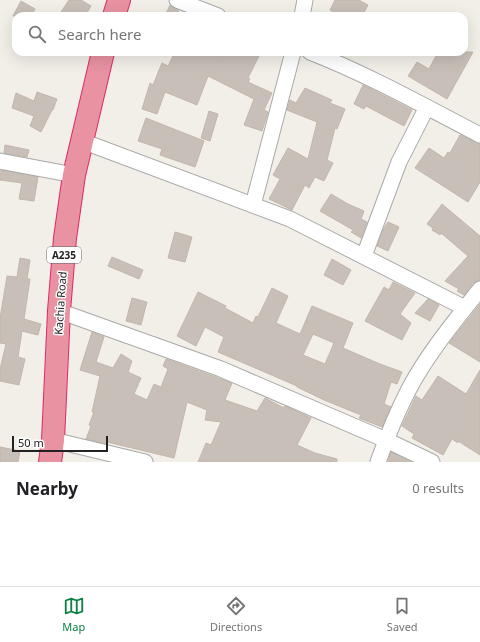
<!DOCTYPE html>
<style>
:root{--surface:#fff;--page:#f2f2f2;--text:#202124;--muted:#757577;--line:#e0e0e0;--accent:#0b8043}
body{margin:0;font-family:"Noto Sans",sans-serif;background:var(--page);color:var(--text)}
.scale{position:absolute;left:12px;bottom:10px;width:96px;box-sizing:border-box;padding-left:4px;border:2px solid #222;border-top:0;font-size:11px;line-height:14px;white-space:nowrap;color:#222;-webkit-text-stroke:3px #fff;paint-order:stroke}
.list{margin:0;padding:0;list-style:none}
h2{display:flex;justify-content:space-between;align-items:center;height:52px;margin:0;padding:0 16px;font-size:17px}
h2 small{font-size:13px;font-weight:400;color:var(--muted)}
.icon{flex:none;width:22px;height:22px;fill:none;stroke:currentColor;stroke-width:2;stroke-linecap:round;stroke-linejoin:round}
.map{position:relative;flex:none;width:480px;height:462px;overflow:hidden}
.search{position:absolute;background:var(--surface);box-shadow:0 4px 16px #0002;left:12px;right:12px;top:12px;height:44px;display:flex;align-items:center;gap:10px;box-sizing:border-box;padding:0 14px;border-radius:12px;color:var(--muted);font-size:15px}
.sheet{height:124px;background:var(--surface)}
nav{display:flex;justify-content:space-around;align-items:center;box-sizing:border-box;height:56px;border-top:1px solid var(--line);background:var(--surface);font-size:11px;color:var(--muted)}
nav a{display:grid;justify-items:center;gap:2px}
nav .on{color:var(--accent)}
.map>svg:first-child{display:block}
</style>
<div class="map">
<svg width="480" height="462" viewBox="0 0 480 462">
<rect width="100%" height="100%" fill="#f2efe9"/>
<path fill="#c7bfb8" stroke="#c4b6ab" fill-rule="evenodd" d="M69,0h12l10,6 -6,10h-16l-8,-4z
M335,0h24l9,5 -6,11h-22l-10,-6z
M21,1l14,8 -4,7h-18z
M170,5l9,6 -2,5h-12z
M175,52h36l11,5 2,-5h37l-13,26 2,1 -2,3 24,11 -8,17 4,2 -6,19 -18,-6 10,-26 -46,-23 -11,29 -32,-13 -8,22 -15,-5 8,-26 3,2 9,-22 6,3z
M438,52h35l-26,47 -39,-23 9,-14 12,7z
M363,85l49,25 -8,16 -38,-20 -2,3 -10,-5z
M305,88l27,12 -2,3 15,6 -8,20 -2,-1 -8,32 6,3 -9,18 -9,-4 -6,11 -4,-3 -13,25 -23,-11 11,-20 -7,-4 15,-27 20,11 9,-37 -30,-12 3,-10 6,3z
M37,92l20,7 -4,11h-1l-11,22 -11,-6 4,-10 -22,-8 4,-15 18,8z
M209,111l9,3 -8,27 -9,-3z
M146,118l58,23 -9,26 -35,-12 2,-6 -24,-8z
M460,135l20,9v38l-12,20 -53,-34 14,-20 15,10 4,-6 2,1z
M5,145l24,5 -2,7 -23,-4z
M1,170l37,7 -4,24 -15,-2 3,-16 -22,-3z
M331,194l17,10 16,7 -3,8 6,3 -6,16 -10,-6 2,-2 -33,-19z
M442,204l38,32v44l-7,3 -9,12 -7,-4 2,-2 -14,-8 23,-25 -27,-23 -1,2 -8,-5 1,-2 -6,-4z
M388,222l11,5 -11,24 -11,-5 6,-16z
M175,232l17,5 -7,25 -17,-4z
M112,257l31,13 -4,9 -31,-13z
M20,258l10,2 -3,19h3l-6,40 17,5 -3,11 -16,-4 -4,26 7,2 -6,26 -19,-4v-12l6,-25 -6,-1v-25l7,-42 10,1z
M332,259l19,11 -8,15 -19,-10z
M393,282l22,11 -15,21 11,9 -9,17 -37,-19 19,-34 5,3z
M272,288l16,8 -12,27 24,11 12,-28 41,17 -10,25 37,16 22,8 -5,12 -6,-2 -7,22 7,3 -9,20 -23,-9 2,-3 -37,-15 -27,-13v-1l-79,-34 6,-15 -19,-10 -9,19 -19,-10 21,-44 28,14 -1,2 28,15 3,-7 2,1zM313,334l21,9 -9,21 -22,-9z
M132,298l15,4 -6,23 -15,-4z
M428,299l11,6 -9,16 -15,-8z
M480,304v58l-31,-19z
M92,332l12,5 -8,25 17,6 8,-14 11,7 -4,11 13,6 -7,16 13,6 7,-16 7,3 7,-18 -5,-3 3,-7 66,24 -7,17 32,11 8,-13 19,10 1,-2 26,12 -14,27 18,8 22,6v3h-139l8,-19 5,2 10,-23 -16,-2 2,-10 -20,-8 -13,56 -67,-16v2l-21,-5 5,-13 -2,-1 5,-13h-2l8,-36 -20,-6z
M480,370v85l-22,-14v2l-6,-4 -9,16 -31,-17 2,-4 -12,-8 14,-30 6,4 16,-24 28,18z
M0,447l20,4 -2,11h-18z
M391,452l20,10h-23z"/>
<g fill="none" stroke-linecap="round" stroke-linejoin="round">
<g stroke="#a9a9a9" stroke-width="17">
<path id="minor" d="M177,0l41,16
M302,16l3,-16
M310,52c59,23 114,54 170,83
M82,141l208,78 175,89
M0,161l74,14
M253,205l40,-153
M364,256l35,-94 28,-55
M59,311l162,58 165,71 46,22
M53,440l92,22
M378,462c9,-25 19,-50 31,-73 19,-36 46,-68 71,-100"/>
</g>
<g stroke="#dc2a67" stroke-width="24">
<path id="highway" d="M114,16l5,-16
M50,462l3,-22 6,-129 6,-73 9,-63 29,-123"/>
</g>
<use href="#minor" stroke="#fff" stroke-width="15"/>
<use href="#highway" stroke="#e892a2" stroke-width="22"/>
</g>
<g text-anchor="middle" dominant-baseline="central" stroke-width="3" stroke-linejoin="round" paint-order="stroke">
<rect fill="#fff" stroke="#646464" stroke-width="1" x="47" y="247" width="34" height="16" rx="3"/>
<g font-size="10" font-weight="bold" fill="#222">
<text x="64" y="255">A235</text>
</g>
<g font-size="11" fill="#222" stroke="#fff">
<text transform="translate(60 303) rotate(-86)">Kachia Road</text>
</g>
</g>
</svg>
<div class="scale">50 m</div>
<div class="search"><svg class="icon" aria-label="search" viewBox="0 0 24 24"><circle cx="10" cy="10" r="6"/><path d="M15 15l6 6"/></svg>Search here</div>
</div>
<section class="sheet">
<h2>Nearby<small>0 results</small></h2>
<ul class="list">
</ul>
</section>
<nav>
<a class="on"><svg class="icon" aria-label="map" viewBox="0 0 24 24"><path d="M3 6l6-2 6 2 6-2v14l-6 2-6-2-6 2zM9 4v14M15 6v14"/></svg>Map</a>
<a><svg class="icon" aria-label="directions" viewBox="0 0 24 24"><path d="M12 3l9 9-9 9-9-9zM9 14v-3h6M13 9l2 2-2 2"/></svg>Directions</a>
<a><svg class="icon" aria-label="saved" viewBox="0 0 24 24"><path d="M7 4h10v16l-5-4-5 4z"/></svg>Saved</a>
</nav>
